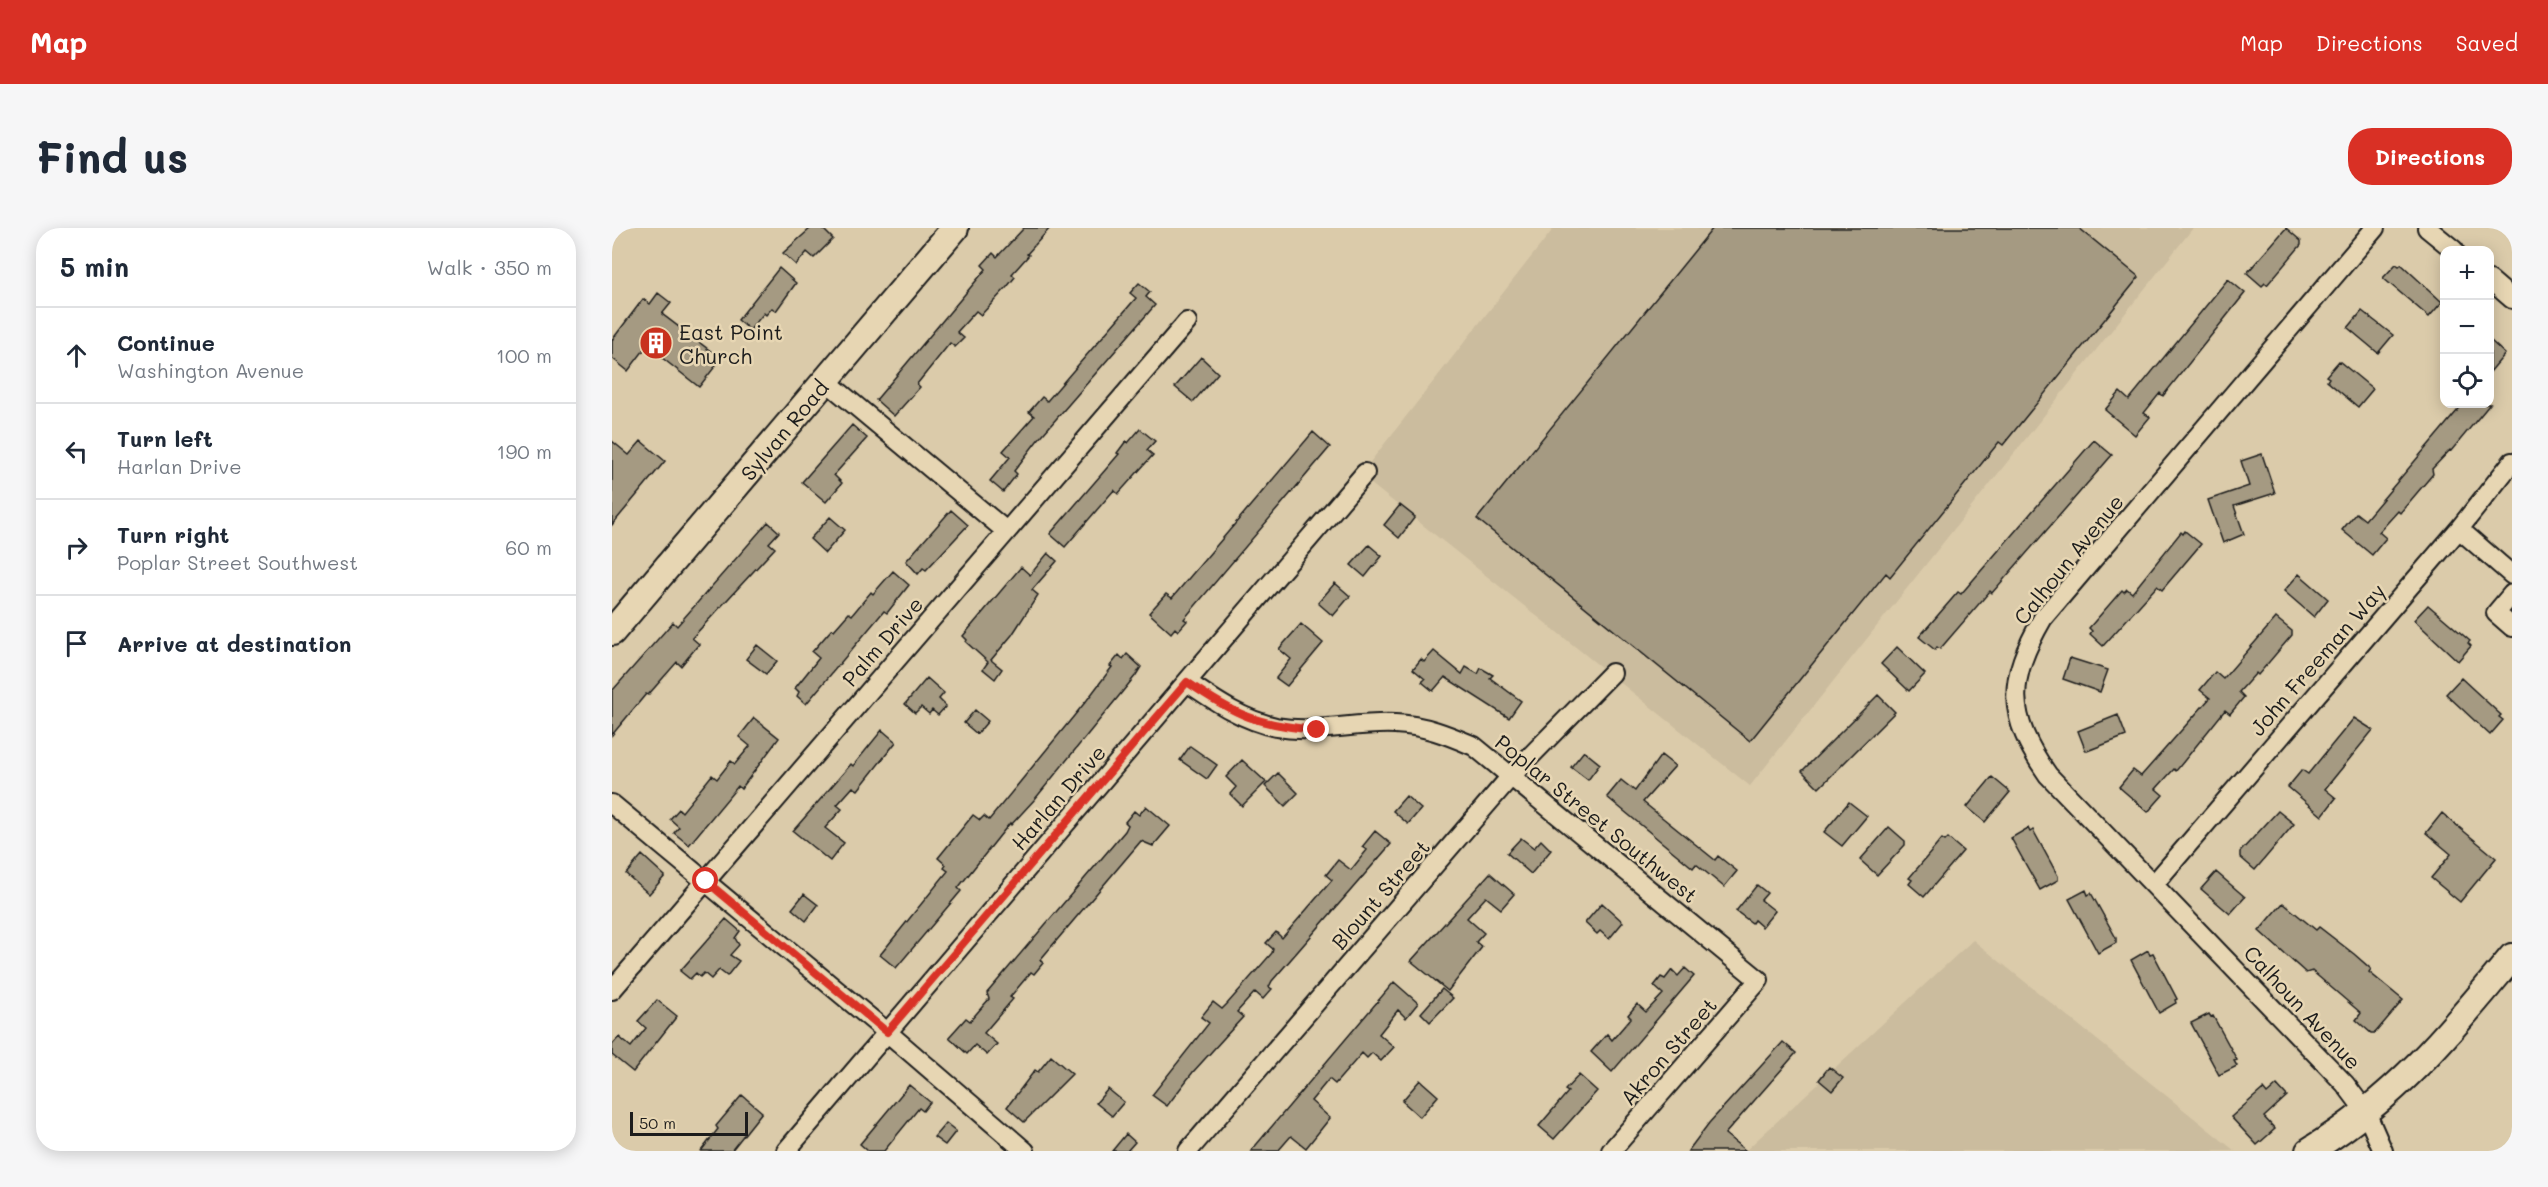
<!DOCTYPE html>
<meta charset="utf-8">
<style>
:root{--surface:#fff;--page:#f6f6f7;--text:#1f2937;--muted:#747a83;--line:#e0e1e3;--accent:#d93025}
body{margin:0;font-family:Mali,sans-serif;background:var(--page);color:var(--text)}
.controls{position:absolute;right:18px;top:18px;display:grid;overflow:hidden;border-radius:12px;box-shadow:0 3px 15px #0003}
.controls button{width:54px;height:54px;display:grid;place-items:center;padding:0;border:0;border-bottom:2px solid var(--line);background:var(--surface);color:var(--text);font:30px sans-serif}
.scale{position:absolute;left:18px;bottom:15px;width:118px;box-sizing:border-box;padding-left:6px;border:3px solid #1c1c1c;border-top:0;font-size:16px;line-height:21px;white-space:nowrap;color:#1c1c1c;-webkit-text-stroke:4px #e7d6b3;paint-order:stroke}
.stop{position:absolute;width:18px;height:18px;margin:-14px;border:4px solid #d93025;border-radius:50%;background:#fff}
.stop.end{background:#d93025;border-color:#fff;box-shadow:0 2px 6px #0008}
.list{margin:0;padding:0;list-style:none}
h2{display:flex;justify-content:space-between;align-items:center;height:78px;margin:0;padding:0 24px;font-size:26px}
h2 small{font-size:20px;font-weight:400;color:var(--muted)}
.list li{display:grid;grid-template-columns:39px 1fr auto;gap:18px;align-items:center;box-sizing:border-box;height:96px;padding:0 24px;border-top:2px solid var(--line)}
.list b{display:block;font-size:22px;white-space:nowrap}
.list p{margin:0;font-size:20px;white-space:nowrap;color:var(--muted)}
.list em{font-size:20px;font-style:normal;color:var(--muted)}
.icon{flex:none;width:33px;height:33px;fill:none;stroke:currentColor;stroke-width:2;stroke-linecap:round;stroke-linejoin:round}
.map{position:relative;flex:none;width:1900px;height:923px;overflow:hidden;border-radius:24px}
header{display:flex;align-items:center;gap:36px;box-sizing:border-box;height:84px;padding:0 30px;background:var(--accent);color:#fff}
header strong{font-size:28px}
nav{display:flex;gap:33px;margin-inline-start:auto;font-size:21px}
.intro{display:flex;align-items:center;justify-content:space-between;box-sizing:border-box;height:144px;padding:0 36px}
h1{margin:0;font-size:42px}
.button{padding:15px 27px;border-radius:24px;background:var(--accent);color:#fff;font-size:21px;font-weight:700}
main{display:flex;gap:36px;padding:0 36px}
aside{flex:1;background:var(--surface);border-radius:24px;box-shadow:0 3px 15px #0003}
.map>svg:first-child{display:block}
</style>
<header>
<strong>Map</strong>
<nav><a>Map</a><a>Directions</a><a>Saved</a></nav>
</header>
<div class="intro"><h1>Find us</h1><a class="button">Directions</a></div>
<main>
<aside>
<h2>5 min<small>Walk · 350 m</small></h2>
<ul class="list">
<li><svg class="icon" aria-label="ahead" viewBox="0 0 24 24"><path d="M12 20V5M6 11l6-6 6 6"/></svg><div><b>Continue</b><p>Washington Avenue</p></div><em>100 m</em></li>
<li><svg class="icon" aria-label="left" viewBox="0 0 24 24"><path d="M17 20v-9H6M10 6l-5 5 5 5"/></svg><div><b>Turn left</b><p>Harlan Drive</p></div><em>190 m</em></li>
<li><svg class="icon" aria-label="right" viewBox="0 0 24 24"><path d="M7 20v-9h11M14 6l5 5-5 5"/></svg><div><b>Turn right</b><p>Poplar Street Southwest</p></div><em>60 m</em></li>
<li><svg class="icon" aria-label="arrive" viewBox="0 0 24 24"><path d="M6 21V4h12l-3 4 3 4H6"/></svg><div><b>Arrive at destination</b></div></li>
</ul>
</aside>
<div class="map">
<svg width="1900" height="923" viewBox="0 0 1900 923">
<rect width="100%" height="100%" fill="#dbcbaa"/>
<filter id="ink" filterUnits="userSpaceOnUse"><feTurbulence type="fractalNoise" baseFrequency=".0167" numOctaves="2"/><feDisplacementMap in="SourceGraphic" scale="12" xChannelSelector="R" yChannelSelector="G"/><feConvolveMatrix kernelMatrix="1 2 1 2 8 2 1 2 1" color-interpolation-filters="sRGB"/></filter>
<g filter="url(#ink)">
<path fill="#cbbc9e" d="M942,0h639l-443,558 -390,-311z
M1361,712l262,211h-490z"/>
<path fill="#a59a82" stroke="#1c1c1c" stroke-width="1.5" d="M199,0h11l11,11 -19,19 -7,-6 -11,13 -13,-12z
M412,0h26l-23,26 2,1 -17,19 3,3 -8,10 -26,28 -5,-4 -19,21 7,6 -9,9 -5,-4 -33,41 3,3 -26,29 -18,-16 110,-131 -4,-4 11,-12 4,4z
M1101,0h366l60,49 -136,168 -4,-3 -109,135 -4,-4 -136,168 -273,-222z
M1674,0l15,13v4l-34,40 -2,-2 -3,3 -15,-13z
M1784,36l3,2 2,-2 41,38 -13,15 -46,-39z
M167,40l17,15 -20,28 -4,-3 -6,7 -2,-2 -14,17 -12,-10z
M1616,51l17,14 -82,103 -3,-3 -16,20 6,4 -15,18 -30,-25 15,-18 9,8z
M527,55l11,9 -4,5 9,8 -118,136 -23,30 3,3 -14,18 -13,-11 20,-24 -7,-6 31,-35 -5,-4 13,-15 5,4 89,-103 -6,-5z
M46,65l13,10 -9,11 59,45 -22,28 -52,-41 -19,25 -16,-13v-18l31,-41 7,5z
M1750,83l31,24 -15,18 -30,-25z
M1878,112l15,14 -15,18z
M589,129l17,16 -25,29 -18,-15z
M1727,133l34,28 -15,18 -31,-26 2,-3 -3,-2z
M1851,176h27l-39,47 -1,-1 -18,19 1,5 -33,39 -2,-2 -19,21 7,6 -14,17 -30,-25 14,-17 9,7z
M240,197l15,13 -33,37 8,8 -16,19 -24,-20z
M528,201l15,12 -8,9 6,5 -35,39 -4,-4 -49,57 -15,-13 69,-80 -2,-1 9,-12 2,2z
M701,204l17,15 -146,172 3,2 -9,10 -3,-3 -4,5 -22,-20 17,-19 6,4z
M1482,212l18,15 -120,138 -2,-2 -50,58 -3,-2 -2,3 -16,-13 39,-45 3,2z
M0,213l17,14 12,-14 24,20 -53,64z
M1650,226l13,39 -41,13 10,28 -21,9 -15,-43 41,-14 -8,-25z
M788,277l15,12 -16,21 -15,-13z
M339,282l17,15 -42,45 -3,-2 -5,6 -12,-13z
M218,289l15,13 -20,23 -15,-14z
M156,294l11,10 -10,11 6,5 -83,90 7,6 -18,22 -4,-4 -29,33 -2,-1 -34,41v-44l61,-69 4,4z
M1573,303l16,13 -39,46 -5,-4 -54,60 -13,-12 2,-3 -3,-3 33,-38 2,2 3,-3 5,4 49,-61 2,2z
M757,317l13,11 -17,21 -14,-12z
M436,325l9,8 -25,29 6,5 -26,40 -21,25 11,9 -7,10 -12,-10 5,-7 -22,-20 1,-2 -4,-4 58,-69 9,8z
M281,343l16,14 -22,28 -3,-2 -78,93 -9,-8 2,-4 -4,-4 24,-30 -7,-6 20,-23 2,1 15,-17 3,2 19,-23 2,2z
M1687,346l29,25 -14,18 -30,-26z
M723,355l15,13 -17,20 -15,-13z
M1816,377l42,36 -2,2 3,3 -13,15 -44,-41z
M1664,390l16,13v4l-34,40 -2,-2 -17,19 5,5 -14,17 -5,-4 -49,61 -2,-2 -18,20 7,6 -15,17 -29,-25 14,-17 8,6 69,-78 -10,-8 15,-18 8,7z
M689,396l22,19 -36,43 -11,-8 15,-19 -12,-10z
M145,417l20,16 -11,13 -20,-15z
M1285,419l28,27 -16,17 -28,-27z
M822,423l28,23 4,-7 12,7 3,-6 12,7 -3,3 31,23 -12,17 -64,-41 -12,14 -11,-9 3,-3 -12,-10 8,-10 3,3z
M515,426l14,13 -5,8 -101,124 -24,26 -1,-2 -52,65 3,3 -65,77 -16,-13 68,-84 -4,-3 2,-3 -8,-7 35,-43 7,5 4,-4 5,4 98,-120 25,-33 -2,-1 9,-11 4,4z
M1458,430l38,12 -8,22 -37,-13z
M315,450l17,15 -5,6 7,7 -8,9 -6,-5 -3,4 -8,-7 -6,6 -10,-9z
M1849,450l40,37 -2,2 4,3 -13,15 -44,-41z
M1266,467l17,17 -76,76 -17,-17z
M363,482l13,11 -11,13 -13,-11z
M1506,487l8,21 -39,15 -2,-2 -7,-18z
M142,490l25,20 -38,51 -3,-3 -49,59 -15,-12 5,-6 -9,-8 9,-10 3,3 30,-37 5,4 14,-18 4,3 15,-18 -11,-9z
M1742,490l19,12 -48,59 11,9 -14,18 -34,-29 14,-17 6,4z
M270,502l14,12 -38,48 -5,-3 -16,18 5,4 -17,19 19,15 -14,18 -37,-30 58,-67 2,2z
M578,518l27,19 -10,14 -27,-19z
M972,523l16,13 -12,16 -17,-13z
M1049,527l14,11 -32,36 72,58 3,-4 19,15 -13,16 -28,-23 -3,4 -86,-71 14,-17 14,11z
M630,532l24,22 -24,24 -12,-12 6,-7 -10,-10z
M666,545l20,20 -13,13 -20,-20z
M1380,549l18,15 -25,30 -18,-15z
M794,568l15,13 -13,15 -15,-13z
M1237,574l18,14 -25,30 -18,-14z
M534,578l24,20 -17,20 -12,-5 -101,119 3,3 -9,11 -3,-2 -21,25 3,2 -29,34 13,11 -10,11 -12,-10 -8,9 -18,-17 17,-19 4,3 19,-22 -2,-6 138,-162 3,-6 -3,-3 9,-11 5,4z
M1666,583l16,13 -39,46 -15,-13v-5z
M1830,585l54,45 -36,44 -29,-24 20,-24 -25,-21z
M1277,599l16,14v4l-28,30 -17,-15z
M1416,600l2,4 3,-2 25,46v4l-18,10 -29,-52z
M763,603l16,13 -119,137 -3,6 3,2 -9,10 -8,-7 -18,20 6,5 -50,55 -26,34 -15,-11 57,-72 -8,-6 12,-15 9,7 5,-5 45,-51 1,-4 -7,-6 10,-11 6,6 19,-22 31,-36 -6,-5 12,-15 13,10 16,-20 -5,-3z
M909,610l13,10 7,-8 10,10 -20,24 -24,-21z
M1336,610l15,13 -39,46 -15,-13 3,-4 -3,-2 33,-39 3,2z
M30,627l23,21 -16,18 -23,-20z
M1604,644l29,25 -15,17 -29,-25z
M878,645l24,21 -13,15 -15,-12 -19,21 17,15 -8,9 6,5 -34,44 -37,-30z
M1145,657l10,8 -6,7 14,11 -13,16 -8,-7 -2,3 -16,-12z
M1474,662l2,5 3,-2 25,45v5l-18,10 -29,-54z
M192,666l14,11 -12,16 -14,-12z
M990,675l21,19 -14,17 -9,-8 -3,3 -12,-11z
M1671,675l33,27 3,-3 35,27 17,15 -2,3 34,28 -28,33h-4l-15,-13 5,-7 -49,-42 -6,2 -47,-42z
M114,691l14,12 -5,7 4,7 -9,10 9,6 -12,15 -8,-6 -8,9 -7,-6 -4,4 -4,-4 -6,6 -10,-8z
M1536,722l2,4 3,-1 24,46 -2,1 1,3 -17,10 -28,-53z
M1073,740l9,8 -82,96 -21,-20 16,-18 5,6 19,-22 -3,-3 9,-11 9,8 17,-18 -9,-8 7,-9 4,2 7,-9 6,6z
M782,754l24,21 -12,15 -8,-8 -19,24 15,13 -13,14 -9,-8 -5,5 -5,-5 -27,31 -6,-5 -18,22 19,17 -24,30 -15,-12 -13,15h-27z
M830,761l11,9 -23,24 -9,-9z
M45,772l20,16 -44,56 -21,-17v-10l7,-8 12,10 15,-19 -8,-7z
M1597,786l2,3 2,-1 24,44 -3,1 3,5 -18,9 -28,-52z
M1171,814l13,11 -71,81 21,17h-58l21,-28z
M439,828l21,18 -48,48 -17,-15 28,-37 3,2z
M1217,839l14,11 -11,13 -13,-11z
M967,847l18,16 -43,48 -15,-13 29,-34 -3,-2z
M808,852l18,16 -18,21 -18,-16z
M297,857l21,17 -7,9 -4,-3 -35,43h-16l-8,-7z
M1665,857l10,11 -23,21 11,12 -18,16 -26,-28 32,-28 4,5z
M496,861l16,13 -12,14 -16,-13z
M130,867l20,17 -31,39h-30l17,-22 -2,-3z
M334,895l10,8 -11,14 -11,-8z
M514,906l9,8 -8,9h-15z"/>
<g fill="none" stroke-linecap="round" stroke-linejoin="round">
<g stroke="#1c1c1c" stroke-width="22">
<path id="street" d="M1763,0l-332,390c-36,62 -37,97 5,157l297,309 21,28 17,39
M1815,0l27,22
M1878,52l22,19
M214,153l180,150
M1847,301l53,46
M1900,366l-16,19 16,14
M575,454c28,19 55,38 89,45 40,7 79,-5 119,-3 29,1 53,11 79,22l285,234 -148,171
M0,576l275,228 138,119
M1542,656l305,-355 53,-67
M0,762l575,-668
M174,923l579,-678
M576,923l324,-376 100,-102"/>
</g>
<g stroke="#1c1c1c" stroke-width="30">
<path id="secondary" d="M0,404l343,-404
M1697,923c86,-52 140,-117 203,-194"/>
</g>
<use href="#street" stroke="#e7d6b3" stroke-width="18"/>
<use href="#secondary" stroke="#e7d6b3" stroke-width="26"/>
</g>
</g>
<g fill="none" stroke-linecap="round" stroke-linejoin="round" filter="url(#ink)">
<path stroke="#d93025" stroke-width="8" d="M94,653l181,151 300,-350c48,33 70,43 130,48"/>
</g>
<defs>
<g id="building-disc" transform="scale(1.725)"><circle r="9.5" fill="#c8321e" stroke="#e7d6b3"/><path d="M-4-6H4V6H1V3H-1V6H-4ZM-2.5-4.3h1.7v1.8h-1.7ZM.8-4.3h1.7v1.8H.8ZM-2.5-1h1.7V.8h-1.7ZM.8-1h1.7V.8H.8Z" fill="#fff"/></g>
</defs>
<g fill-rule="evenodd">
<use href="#building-disc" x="44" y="115"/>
</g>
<g text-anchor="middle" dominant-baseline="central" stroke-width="5" stroke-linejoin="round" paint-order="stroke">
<g font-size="21" fill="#1c1c1c" stroke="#e7d6b3" text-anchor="start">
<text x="67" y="103">East Point<tspan x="67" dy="24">Church</tspan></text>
</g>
<g font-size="21" fill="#1c1c1c" stroke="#e7d6b3">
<text transform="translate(172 202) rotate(-50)">Sylvan Road</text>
<text transform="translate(1456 331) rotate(-51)">Calhoun Avenue</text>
<text transform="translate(270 413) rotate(-49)">Palm Drive</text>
<text transform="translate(1705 431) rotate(-49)">John Freeman Way</text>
<text transform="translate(446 569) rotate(-49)">Harlan Drive</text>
<text transform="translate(985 590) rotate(39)">Poplar Street Southwest</text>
<text transform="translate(768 666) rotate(-49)">Blount Street</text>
<text transform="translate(1691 779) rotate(47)">Calhoun Avenue</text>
<text transform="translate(1056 823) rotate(-49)">Akron Street</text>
</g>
</g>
</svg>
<div class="controls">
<button>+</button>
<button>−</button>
<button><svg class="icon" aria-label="locate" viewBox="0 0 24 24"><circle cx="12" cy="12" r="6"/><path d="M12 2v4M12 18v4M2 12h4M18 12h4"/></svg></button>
</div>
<div class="scale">50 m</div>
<div class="stop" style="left:94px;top:653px"></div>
<div class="stop end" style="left:705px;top:502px"></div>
</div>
</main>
